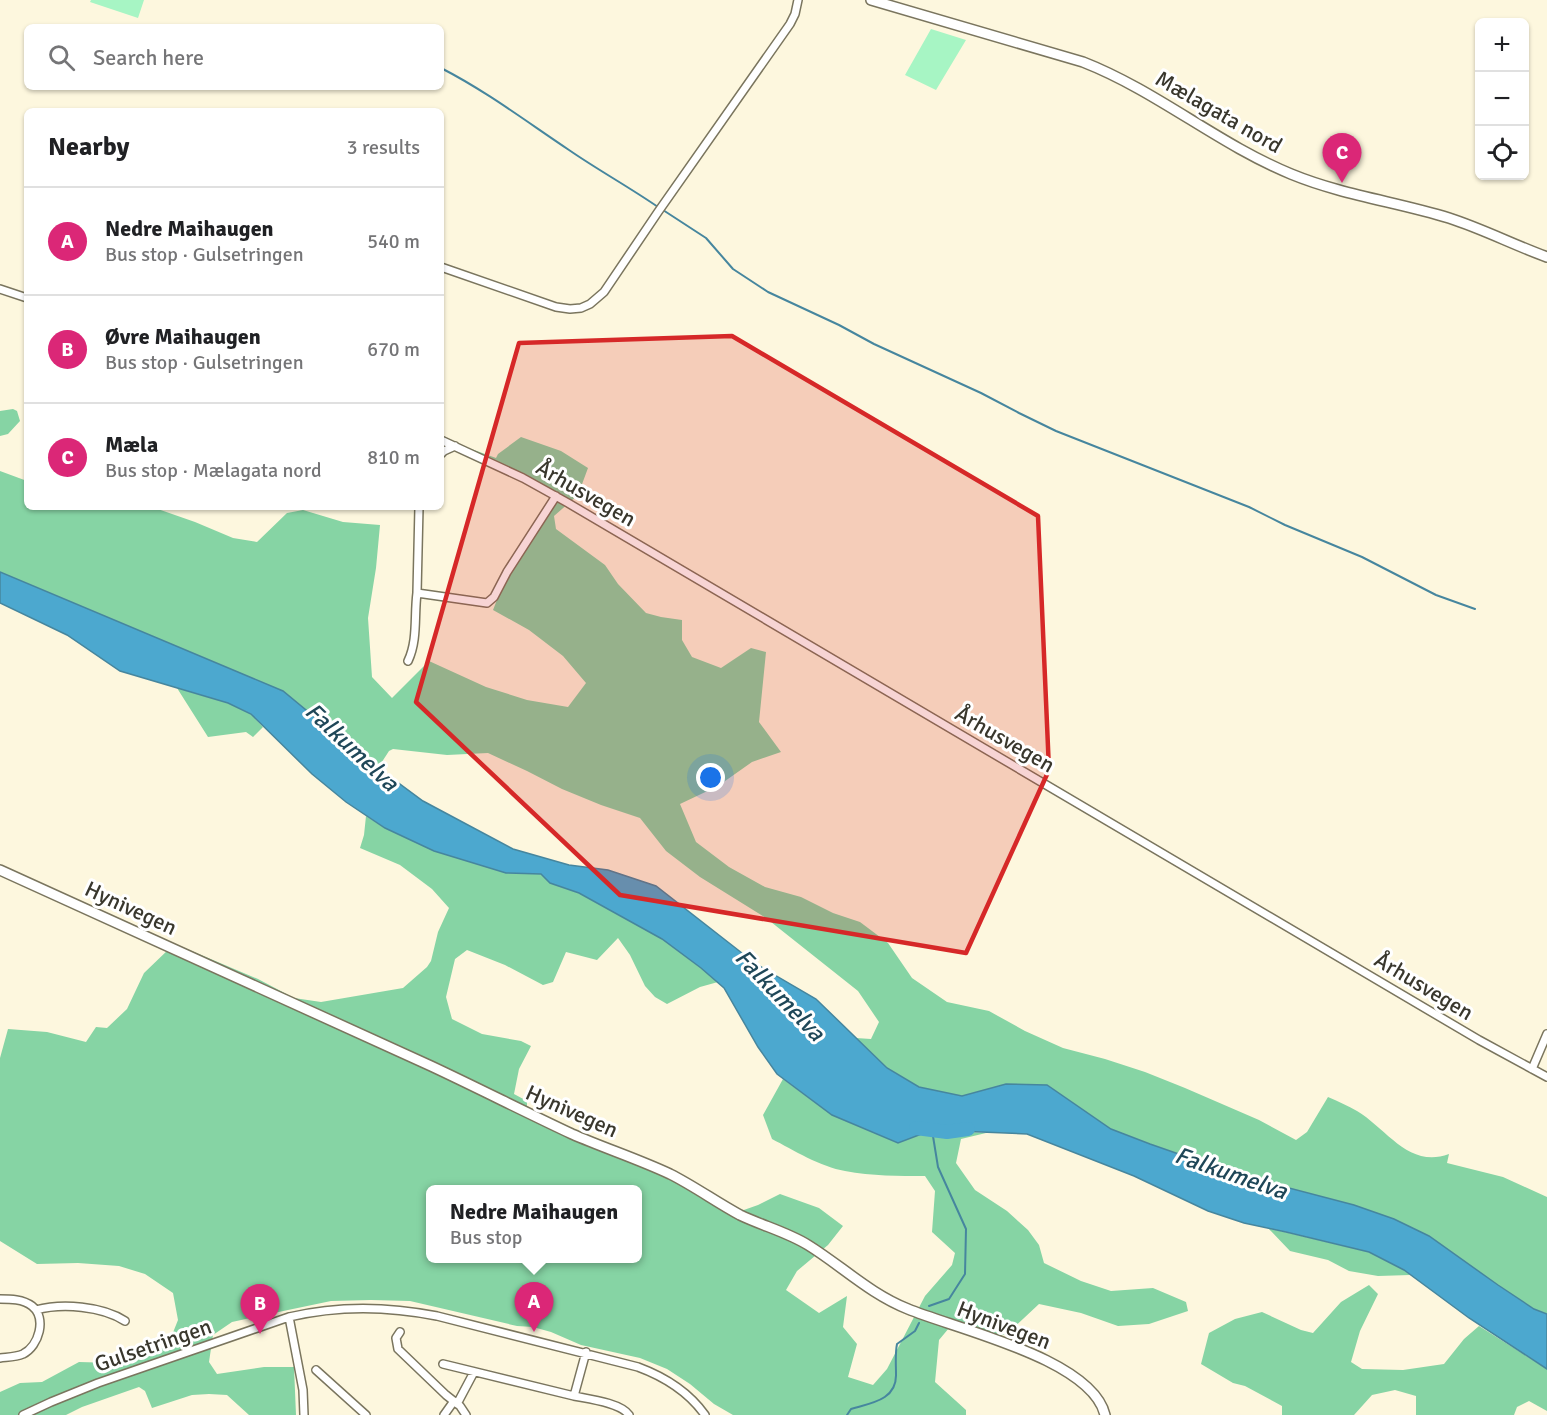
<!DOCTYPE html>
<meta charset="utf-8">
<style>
:root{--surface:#fff;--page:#f6f6f6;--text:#202124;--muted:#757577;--line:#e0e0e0;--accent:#db2777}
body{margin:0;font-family:Signika,sans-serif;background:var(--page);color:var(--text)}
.controls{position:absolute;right:18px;top:18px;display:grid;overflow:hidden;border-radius:9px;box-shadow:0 2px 4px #0004}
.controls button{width:54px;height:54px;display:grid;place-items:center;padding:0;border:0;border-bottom:2px solid var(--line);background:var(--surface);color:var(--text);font:30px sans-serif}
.you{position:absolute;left:711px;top:778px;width:21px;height:21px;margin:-15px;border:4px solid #fff;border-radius:50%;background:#1a73e8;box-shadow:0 0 0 9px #1a73e833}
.badge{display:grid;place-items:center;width:39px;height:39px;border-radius:50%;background:var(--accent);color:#fff;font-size:20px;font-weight:700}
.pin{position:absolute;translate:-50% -50px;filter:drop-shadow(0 2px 3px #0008)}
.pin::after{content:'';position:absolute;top:32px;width:21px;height:18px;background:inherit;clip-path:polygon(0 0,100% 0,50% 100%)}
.popup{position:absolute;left:426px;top:1185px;width:216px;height:78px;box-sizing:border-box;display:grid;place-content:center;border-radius:9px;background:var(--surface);filter:drop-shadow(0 2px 4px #0005);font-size:20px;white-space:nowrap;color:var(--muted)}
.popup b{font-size:22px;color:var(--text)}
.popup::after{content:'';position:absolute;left:50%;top:100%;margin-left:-12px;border:12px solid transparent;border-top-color:var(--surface)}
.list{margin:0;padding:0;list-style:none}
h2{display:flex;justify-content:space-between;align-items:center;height:78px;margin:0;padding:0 24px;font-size:26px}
h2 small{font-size:20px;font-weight:400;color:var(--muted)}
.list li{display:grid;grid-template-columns:39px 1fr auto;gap:18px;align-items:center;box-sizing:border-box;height:108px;padding:0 24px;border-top:2px solid var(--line)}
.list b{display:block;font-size:22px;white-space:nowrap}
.list p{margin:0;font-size:20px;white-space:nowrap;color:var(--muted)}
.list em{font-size:20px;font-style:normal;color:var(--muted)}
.icon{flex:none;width:33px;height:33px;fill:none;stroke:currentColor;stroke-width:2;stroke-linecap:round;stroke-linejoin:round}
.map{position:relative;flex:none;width:1547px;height:1415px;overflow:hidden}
.search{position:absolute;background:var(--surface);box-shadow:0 2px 4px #0004;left:24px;top:24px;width:420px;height:66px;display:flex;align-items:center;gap:15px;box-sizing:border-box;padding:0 21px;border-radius:9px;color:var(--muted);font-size:22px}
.panel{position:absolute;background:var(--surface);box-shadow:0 2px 4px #0004;left:24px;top:108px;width:420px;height:402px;border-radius:9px}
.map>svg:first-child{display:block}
</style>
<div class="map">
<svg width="1547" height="1415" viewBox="0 0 1547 1415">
<rect width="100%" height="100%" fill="#fdf7de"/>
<path fill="#a7f5c4" d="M91,0h53l-6,18 -48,-16z
M931,29l35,11 -30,50 -31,-15z"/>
<path fill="#86d4a4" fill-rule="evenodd" d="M13,409l4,2 3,10 -12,13 -8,2v-25z
M521,437l40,14 27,17 -10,27 -24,21 2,13 49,36 13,19 28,29 15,4 21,3v20l10,17 29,11 30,-20 15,4 -7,70 22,30 -29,10 -34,24 -38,18 16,38 33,25 36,20 36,10 32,16 27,9 28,21 24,35 35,24 42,9 36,20 38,17 42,11 40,13 40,16 74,32 37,20 11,-8 21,-35c10,4 20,9 29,14 30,18 52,58 92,43l-2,9 56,14 44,20v117l-13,-5 -36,-24 -69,-49 -75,-31 -118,-31 -86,-30 -39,-15 -64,-44 -41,-1 -44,12 -43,-9 -32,-19 -31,-30 15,1 8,-17 -21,-31 -92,-73 -66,-41 -34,-26 -26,-33 -39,-13 -39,-16 -35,-18 -39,-18 -41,2 -54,-6 -4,2 -11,17 -20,-15 -358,-181v-101l27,10v26h125l43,15 38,16 24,4 30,-29 16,-3 40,12 37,3 -4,43 -8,50 4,59 20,21 37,-37 57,26 41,13 41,7 18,-24 -23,-27 -34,-26 -36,-20 13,-33 46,-69v-13l-74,-36 -37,-21 55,20 2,-4z
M177,688l51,15 23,11 12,13 -10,10 -7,-5 -38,5z
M366,816l19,12 121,45 35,1 9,9 29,10 83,46 39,29 17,14 -18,5 -33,17 -12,-7 -10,-11 -15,-31 -12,-17 -21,22 -31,-8 -13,30 -10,3 -38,-20 -38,-15 -12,9 -9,38 6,22 30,15 39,7 10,5 -12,23 -5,25 13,7v5l36,21 36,16 25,6 82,41 35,21 17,-6 22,-11 39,14 24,18 -15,19 -31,26 -11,19 33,23 28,-17 -4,31 14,17 -9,33 25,8 14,-16 38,-73 27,-31 3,-12 -23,-21 3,-41 -10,-15c-26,0 -53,0 -80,-5 -24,-4 -52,-21 -73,-32l-9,-24 20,-36 49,36 66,28 34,-13 54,3 -25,6 -5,24 19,27 32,21 21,19 11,15 5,18 37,18 30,10 42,-3 33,14 2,9 -39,13 -31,2 -37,-13 -42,-9 -31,29 -19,7 -40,-12 -10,12 -4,42 31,28v5h-233l-19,-11 -24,-20 -23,-15 -27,-11 -59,-13 -30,-13 -18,-5 -16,-1 -107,-25 -39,-1 -40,1 -43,9 -56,12 -19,13 -4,27 8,12 47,-7h30l2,48h-47l-22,-20 -18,-1 -17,1 -40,13 -7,-17 -6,-4 -57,20 -16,8h-66v-23l20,-9 22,-1 37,-20 36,1 20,-2 33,-16 10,-25 -5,-27 -28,-19 -26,-8 -41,-3 -41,1 -37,-23v-183l8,-29 39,3 39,10 10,-15 11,1 20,-19 17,-36 26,-25 10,-2 78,33 36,19 27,4 82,-14 24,-21 4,-6 7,-29 11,-24 -17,-19 -32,-24 -40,-17 4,-13zM430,1190h208v68h-208z
M1268,1228l101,24 35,18 6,5 -32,1 -29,-5 -21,-11 -38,-9z
M1369,1285l9,9 -18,37 -9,31 11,7 41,1 41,-6 20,-25 15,-13 68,43v42l-18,-10 -12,6 -3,8h-98v-19l-21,-6 -23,5 -18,20h-72v-9l-37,-20 -12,-3 -32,-19 8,-31 26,-14 27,-7 39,18 12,3 28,-31z"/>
<path fill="#4ca8cf" stroke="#46869e" stroke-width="1.5" d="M0,572l283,119 75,62 65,48 90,48 56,16 39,5 48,16 100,78 60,35 71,69 32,19 43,9 44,-12 41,1 64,44 39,15 86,30 118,31 40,14 35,17 69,49 36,24 13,5v55l-78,-51 -65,-48 -35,-18 -83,-20 -42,-9 -36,-12 -74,-35 -107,-42 -95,-4 -34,13 -66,-28 -55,-41 -19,-27 -34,-59 -23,-20 -39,-29 -83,-46 -29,-10 -9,-9 -35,-1 -72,-22 -49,-23 -39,-26 -34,-28 -61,-60 -23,-11 -108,-32 -53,-36 -67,-32z"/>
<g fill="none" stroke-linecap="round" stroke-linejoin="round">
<path stroke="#46869e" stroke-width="2" d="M441,68c45,23 86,54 128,82 29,20 60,37 89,57
M663,210l43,28 27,31 35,23 71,33 35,19 107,49 38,20 37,18 193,76 36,18 77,32 74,38 39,14
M929,1306l20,-7 16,-25 1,-45 -28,-62 -6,-37
M847,1415l4,-6c20,-6 46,-9 45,-35 0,-10 -1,-20 1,-30l18,-13 4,-8"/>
<path stroke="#4ca8cf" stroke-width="14" d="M916,1128l31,4 21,-3"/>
<g stroke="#7a755e" stroke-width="10">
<path id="minor" d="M441,267l115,40 14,2 11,-1 9,-4 14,-12 54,-80 132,-188 5,-10 3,-14
M0,289l27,9
M441,440l82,38 45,25 911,537 68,37
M441,454l3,-3 11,-5
M419,507l-2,86 70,10 7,-6 13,-25 49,-76
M408,661c10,-21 6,-45 9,-68
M1532,1069l15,-35
M0,1299c10,0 23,0 32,7 15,12 7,40 -9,48 -7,3 -15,3 -23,4
M36,1310c26,-7 66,-4 89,11
M289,1317l14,73 1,25
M400,1332l-4,6 2,11 48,46 14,11 6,9
M443,1364l131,32 12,-44
M316,1370l50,45
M574,1396c15,3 47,7 55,19
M457,1404l17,-32
M23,1415l28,-13 47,-19 191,-66c50,-12 98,-11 148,-1l201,51c27,10 50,24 67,48
M444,1415l10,-14"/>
</g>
<g stroke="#7a755e" stroke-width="12">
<path id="major" d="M871,0l212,62c74,29 135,82 208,112 51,21 106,28 158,44 34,11 65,27 98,39
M0,870c144,65 288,130 431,196 47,22 94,46 141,68 32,14 66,25 98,40 24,12 46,28 70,41 23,11 47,17 68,30 34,21 62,49 100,64 48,20 184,50 197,106"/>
</g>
<use href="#minor" stroke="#fff" stroke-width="7"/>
<use href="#major" stroke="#fff" stroke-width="9"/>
</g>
<path fill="#d62828" fill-opacity="0.2" stroke="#d62828" stroke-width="4.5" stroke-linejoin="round" d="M732,336l306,180 11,254 -83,183 -346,-58 -204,-193 103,-359z"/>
<g text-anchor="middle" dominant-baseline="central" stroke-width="6" stroke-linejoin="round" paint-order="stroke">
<g font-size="22" fill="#39372d" stroke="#fff">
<text transform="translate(1219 112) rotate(30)">Mælagata nord</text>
<text transform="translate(586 493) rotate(30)">Århusvegen</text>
<text transform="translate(1005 739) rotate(30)">Århusvegen</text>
<text transform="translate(131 908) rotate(25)">Hynivegen</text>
<text transform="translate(1424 986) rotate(31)">Århusvegen</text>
<text transform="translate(572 1111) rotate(24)">Hynivegen</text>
<text transform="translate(1004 1325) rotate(21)">Hynivegen</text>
<text transform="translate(153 1345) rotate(-19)">Gulsetringen</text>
</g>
<g font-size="24" font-style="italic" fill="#1f4758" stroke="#fff">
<text transform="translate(352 747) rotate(43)">Falkumelva</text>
<text transform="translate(780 995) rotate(46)">Falkumelva</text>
<text transform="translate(1231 1173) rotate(19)">Falkumelva</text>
</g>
</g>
</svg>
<div class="controls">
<button>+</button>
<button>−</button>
<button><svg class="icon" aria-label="locate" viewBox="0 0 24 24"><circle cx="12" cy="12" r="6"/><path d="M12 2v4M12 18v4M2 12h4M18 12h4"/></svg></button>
</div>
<div class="you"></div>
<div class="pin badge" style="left:534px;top:1332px">A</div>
<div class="popup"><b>Nedre Maihaugen</b>Bus stop</div>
<div class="pin badge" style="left:260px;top:1334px">B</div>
<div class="pin badge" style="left:1342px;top:183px">C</div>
<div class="search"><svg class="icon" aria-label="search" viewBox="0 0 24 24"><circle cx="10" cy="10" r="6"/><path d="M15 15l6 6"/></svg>Search here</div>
<section class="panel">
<h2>Nearby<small>3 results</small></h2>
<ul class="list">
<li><span class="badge">A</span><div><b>Nedre Maihaugen</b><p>Bus stop · Gulsetringen</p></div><em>540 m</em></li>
<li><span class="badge">B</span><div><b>Øvre Maihaugen</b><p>Bus stop · Gulsetringen</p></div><em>670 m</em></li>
<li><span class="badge">C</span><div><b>Mæla</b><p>Bus stop · Mælagata nord</p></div><em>810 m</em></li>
</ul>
</section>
</div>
